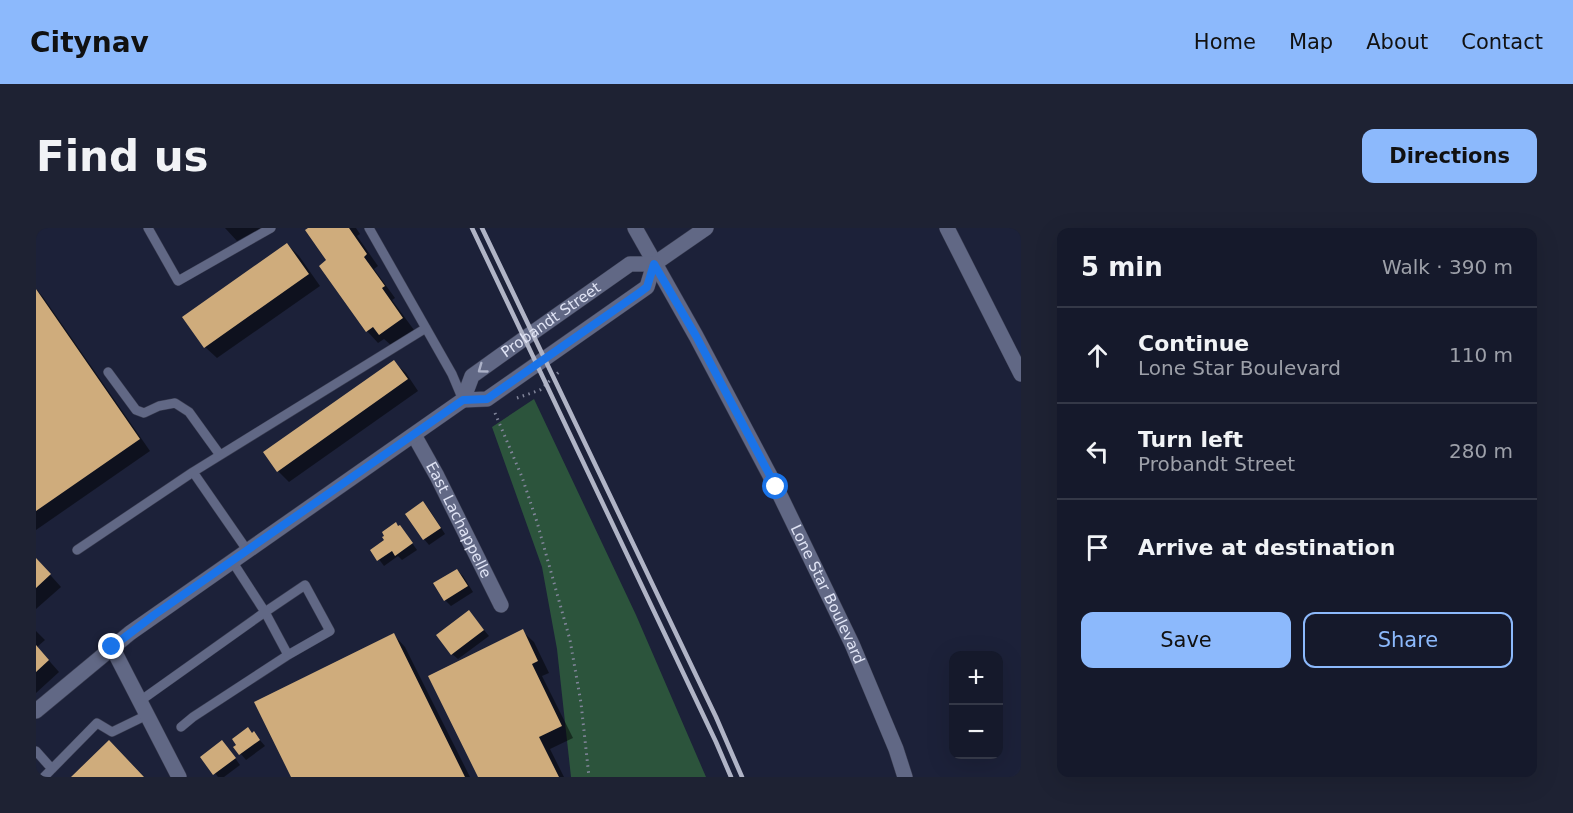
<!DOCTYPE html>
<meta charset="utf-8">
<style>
:root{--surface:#15192b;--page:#1e2233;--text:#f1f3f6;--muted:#9da0a9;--line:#343847;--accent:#8cb9fc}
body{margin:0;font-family:"DejaVu Sans",sans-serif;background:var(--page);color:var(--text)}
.controls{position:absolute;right:18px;bottom:18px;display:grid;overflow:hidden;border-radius:12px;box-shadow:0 6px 24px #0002}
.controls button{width:54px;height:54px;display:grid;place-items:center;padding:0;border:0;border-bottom:2px solid var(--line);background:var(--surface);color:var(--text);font:30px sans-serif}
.stop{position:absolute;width:18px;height:18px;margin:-14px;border:4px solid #1a73e8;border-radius:50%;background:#fff}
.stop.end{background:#1a73e8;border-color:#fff;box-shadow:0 2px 6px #0008}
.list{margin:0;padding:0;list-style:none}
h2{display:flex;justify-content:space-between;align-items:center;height:78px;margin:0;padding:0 24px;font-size:26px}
h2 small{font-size:20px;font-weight:400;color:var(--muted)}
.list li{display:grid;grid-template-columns:39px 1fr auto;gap:18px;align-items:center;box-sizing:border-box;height:96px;padding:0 24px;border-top:2px solid var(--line)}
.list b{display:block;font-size:22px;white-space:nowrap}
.list p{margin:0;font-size:20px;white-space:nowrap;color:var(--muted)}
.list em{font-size:20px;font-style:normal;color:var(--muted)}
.actions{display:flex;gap:12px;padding:18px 24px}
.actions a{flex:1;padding:14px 0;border:2px solid var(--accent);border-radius:12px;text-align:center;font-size:21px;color:var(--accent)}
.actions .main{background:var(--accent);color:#111}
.icon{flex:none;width:33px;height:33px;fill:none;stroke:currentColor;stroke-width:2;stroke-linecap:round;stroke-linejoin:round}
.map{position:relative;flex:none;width:985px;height:549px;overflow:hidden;border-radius:12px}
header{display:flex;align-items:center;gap:36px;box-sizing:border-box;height:84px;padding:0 30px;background:var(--accent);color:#111}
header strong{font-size:28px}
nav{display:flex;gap:33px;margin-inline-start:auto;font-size:21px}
.intro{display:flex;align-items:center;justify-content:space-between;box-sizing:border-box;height:144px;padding:0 36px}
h1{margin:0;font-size:42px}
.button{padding:15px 27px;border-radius:12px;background:var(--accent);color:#111;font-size:21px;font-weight:700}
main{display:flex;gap:36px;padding:0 36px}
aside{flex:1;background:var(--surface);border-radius:12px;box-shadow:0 6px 24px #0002}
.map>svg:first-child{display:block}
</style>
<header>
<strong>Citynav</strong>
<nav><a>Home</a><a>Map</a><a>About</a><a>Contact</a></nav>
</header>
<div class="intro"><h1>Find us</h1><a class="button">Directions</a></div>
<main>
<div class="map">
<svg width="985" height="549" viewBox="0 0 985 549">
<rect width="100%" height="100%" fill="#1c2139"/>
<path fill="#2c543c" d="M498,171l102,216 70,162h-135l-14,-128 -15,-82 -50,-140z"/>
<path fill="#0007" d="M189,0h36l-24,13z
M274,0h46l4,6 -3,2 21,30 -4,3 21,29 -3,2 22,30 -22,16 -8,-7 -6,4 -11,-12z
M251,16l12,12 21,30 -103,72 -12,-11z
M0,61l7,8 107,154 -114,79z
M358,134l12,11 12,18 -129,91 -11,-11z
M387,275l6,6 16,25 -16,11 -5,-6z
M364,298l17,24 -15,10 -4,-4 -14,10 -12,-16 14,-10z
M0,331l25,28 -25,22z
M421,342l6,6 10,16 -22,14 -6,-6z
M433,384l20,24 -31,23 -6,-5z
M0,403l9,9 -8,7 22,25 -23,21z
M486,403l12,11 15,31 -7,3 31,62 -23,11 14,28h-85z
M358,407l11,12 65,130h-178z
M223,511l6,7 -19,14 -11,-13 4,-2z
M192,520l12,17 -16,12h-6l-16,-20z"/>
<path fill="#cfac7c" d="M272,0h41l18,26 -3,3 21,29 -3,2 21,30 -24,17 -6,-8 -7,5 -47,-66 7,-6 -21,-30z
M251,15l22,31 -105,74 -22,-31z
M0,61l104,150 -104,72z
M358,132l14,19 -131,93 -14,-20z
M387,273l18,27 -18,12 -18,-26z
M360,294l2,4 2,-1 13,18 -18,13 -3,-5 -15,10 -7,-11 14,-10 -2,-3 2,-1 -2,-4z
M0,330l15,16 -15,14z
M421,341l11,17 -24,15 -11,-18z
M433,382l15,20 -33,25 -15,-20z
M487,401l15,32 -6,3 30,62 -23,11 20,40h-81l-50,-101z
M358,405l71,144h-174l-37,-75z
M0,417l13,15 -13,12z
M212,499l4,6 2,-2 6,9 -21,15 -6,-8 3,-2 -4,-6z
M73,512l35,37h-73z
M186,512l14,18 -23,17 -13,-18z"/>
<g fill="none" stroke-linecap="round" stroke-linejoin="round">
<g stroke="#3b3e52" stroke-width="10">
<path id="service" d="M112,0l30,53 93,-53
M333,0l83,146 11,26
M72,144l28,38 8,3 15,-7 16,-3 14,9 31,43
M157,244l54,78
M41,322l116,-78 233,-144
M104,473l125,-89 -33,-51
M145,499l12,-10 95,-62 -23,-43 40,-27 25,46 -42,24
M0,523l16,18
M8,549l53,-54 15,9 35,-17"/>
</g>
<g stroke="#3b3e52" stroke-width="16">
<g id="minor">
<path id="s1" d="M599,0l61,108 80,151 76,157 44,105 9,28"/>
<path d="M911,0l74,146"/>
<path id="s2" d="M378,207l23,41 64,129"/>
<path d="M76,419l67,130"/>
</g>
</g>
<g stroke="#3b3e52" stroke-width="16">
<g id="secondary">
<path d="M427,172l24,-1 160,-112 7,-23 52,-36"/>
<path id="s3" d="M0,483l94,-78 333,-233 9,-24 53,-38 105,-74h24"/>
</g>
</g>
<path stroke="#81859a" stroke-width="3" stroke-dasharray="1.5 4.5" stroke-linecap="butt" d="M481,170l23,-8 20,-19
M459,185l27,64 15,45 33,118 11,63 8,74"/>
<use href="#service" stroke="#616885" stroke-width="9"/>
<use href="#minor" stroke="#616885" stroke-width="15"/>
<use href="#secondary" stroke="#616885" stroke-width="15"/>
<path stroke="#b0b4c6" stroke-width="4.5" d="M436,0l244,514 15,35
M446,0l234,489 26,60"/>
</g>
<defs><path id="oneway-chevron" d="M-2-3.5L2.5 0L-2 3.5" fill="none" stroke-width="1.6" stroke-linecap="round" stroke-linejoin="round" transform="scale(1.5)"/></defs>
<use stroke="#adb2c8" href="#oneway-chevron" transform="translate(446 141) rotate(144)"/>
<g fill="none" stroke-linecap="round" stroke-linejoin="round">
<path stroke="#1a73e8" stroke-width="8" d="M76,419l42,-32 309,-215 24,-1 152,-106 8,-6 7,-23 42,72 80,151"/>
</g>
<g text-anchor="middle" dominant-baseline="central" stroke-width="6" stroke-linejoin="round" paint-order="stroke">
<g font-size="15" fill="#e0e4f5" stroke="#13172e">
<text stroke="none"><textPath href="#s3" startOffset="651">Probandt Street</textPath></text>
<text stroke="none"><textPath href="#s2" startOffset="96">East Lachappelle</textPath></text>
<text stroke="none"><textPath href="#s1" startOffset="414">Lone Star Boulevard</textPath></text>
</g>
</g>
</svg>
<div class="controls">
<button>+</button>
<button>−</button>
</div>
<div class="stop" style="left:740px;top:259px"></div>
<div class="stop end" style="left:76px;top:419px"></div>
</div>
<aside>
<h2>5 min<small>Walk · 390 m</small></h2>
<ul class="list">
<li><svg class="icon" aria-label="ahead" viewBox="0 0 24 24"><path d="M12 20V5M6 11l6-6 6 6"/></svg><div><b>Continue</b><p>Lone Star Boulevard</p></div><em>110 m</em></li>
<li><svg class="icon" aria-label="left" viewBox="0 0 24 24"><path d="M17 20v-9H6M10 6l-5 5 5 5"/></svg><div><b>Turn left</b><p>Probandt Street</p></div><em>280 m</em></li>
<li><svg class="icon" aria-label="arrive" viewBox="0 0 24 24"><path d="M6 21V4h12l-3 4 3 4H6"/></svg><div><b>Arrive at destination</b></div></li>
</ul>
<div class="actions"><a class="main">Save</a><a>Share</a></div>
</aside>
</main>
